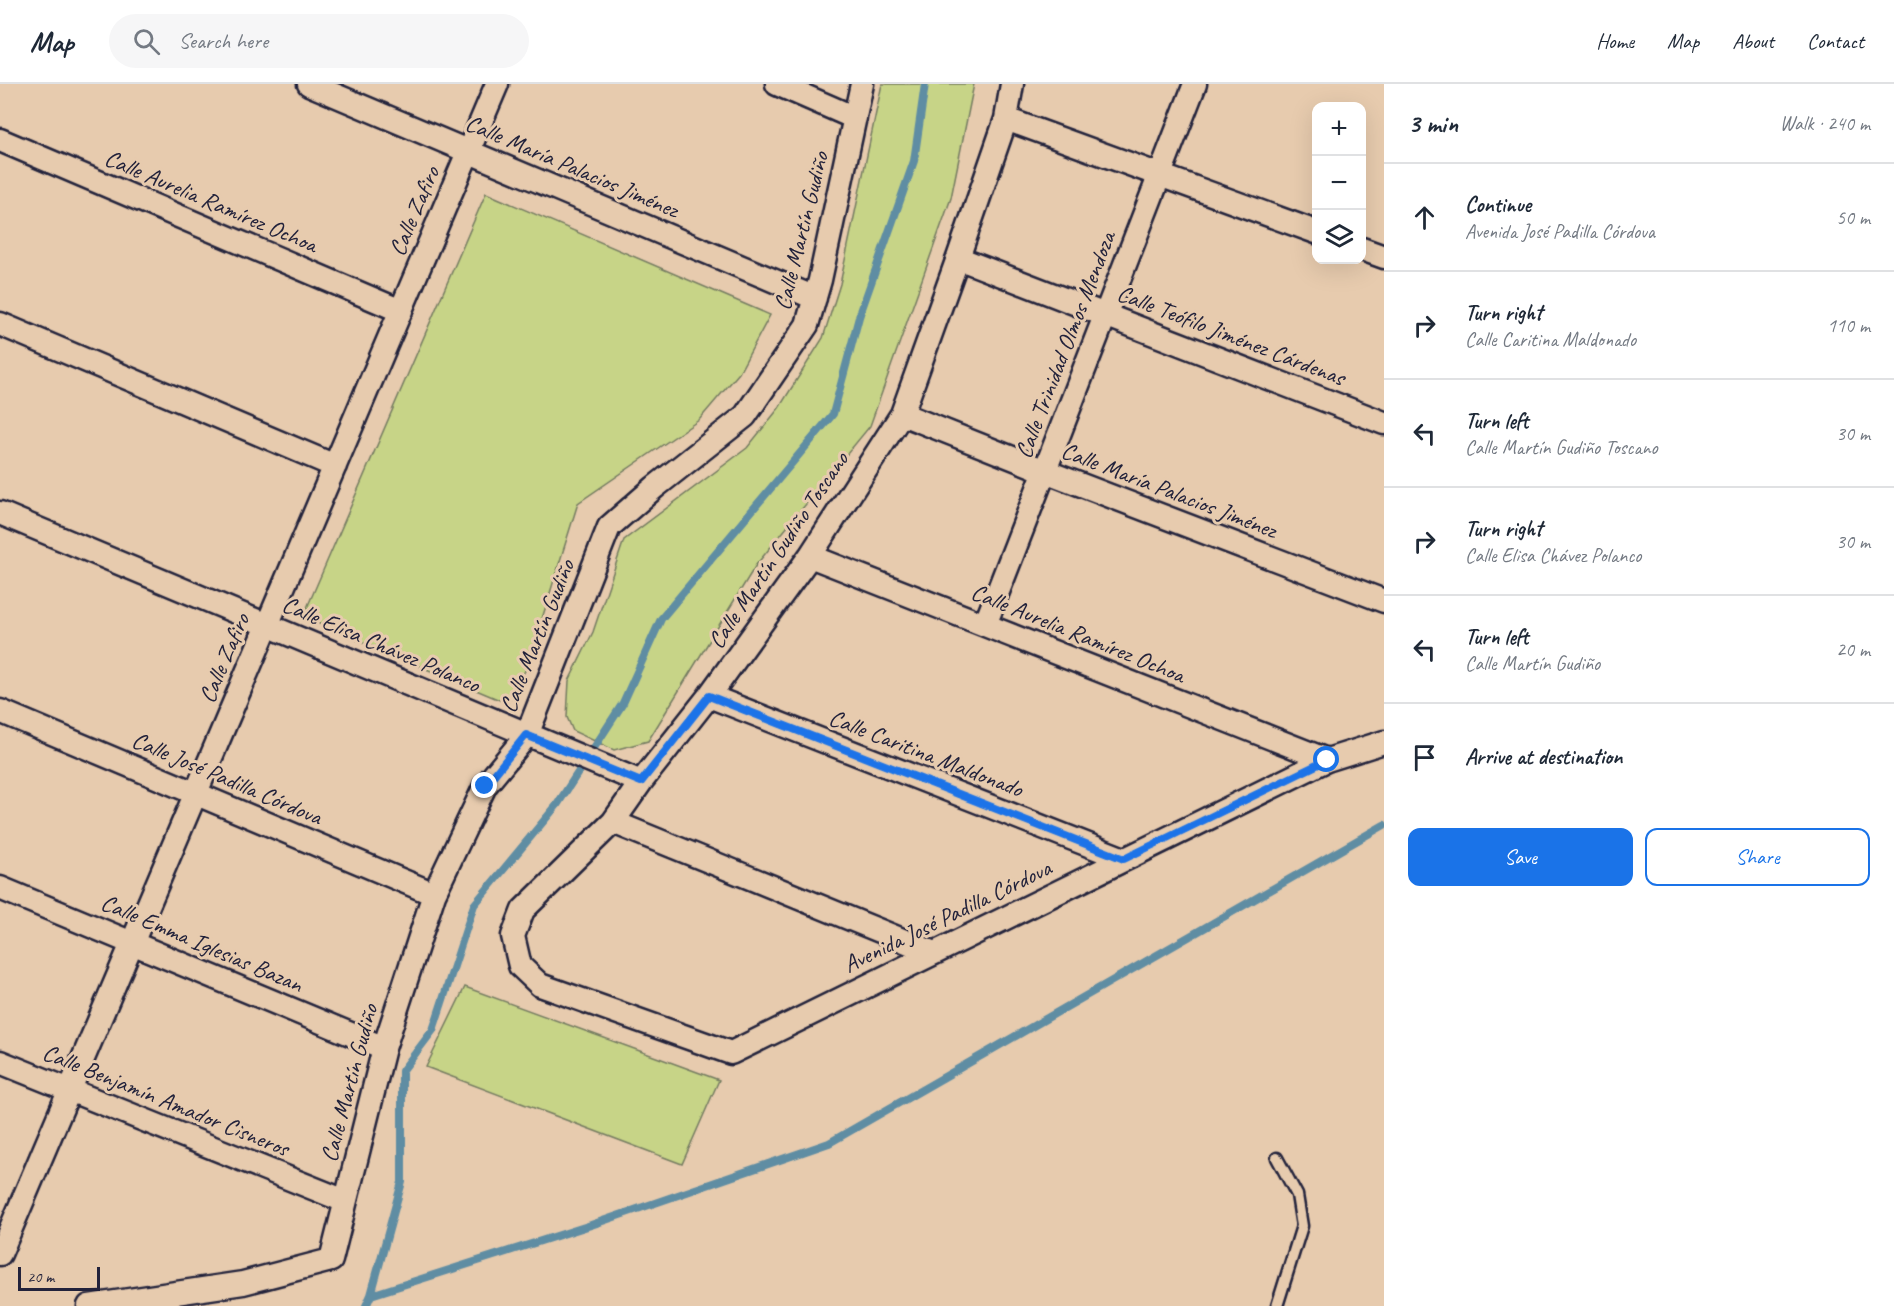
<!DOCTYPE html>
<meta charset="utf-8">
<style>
:root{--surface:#fff;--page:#f6f6f7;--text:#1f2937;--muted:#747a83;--line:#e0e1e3;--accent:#1a73e8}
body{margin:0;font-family:Caveat,sans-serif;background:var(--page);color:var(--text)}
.controls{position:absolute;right:18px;top:18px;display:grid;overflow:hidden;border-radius:12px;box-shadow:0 6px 24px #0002}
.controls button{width:54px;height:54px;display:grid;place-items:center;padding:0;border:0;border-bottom:2px solid var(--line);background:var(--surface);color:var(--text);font:30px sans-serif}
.scale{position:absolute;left:18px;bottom:15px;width:82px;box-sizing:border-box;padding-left:6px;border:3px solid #22223b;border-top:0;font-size:16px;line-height:21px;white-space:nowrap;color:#22223b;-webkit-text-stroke:4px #e7cbae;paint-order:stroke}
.stop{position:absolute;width:18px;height:18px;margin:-14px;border:4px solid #1a73e8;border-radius:50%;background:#fff}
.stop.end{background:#1a73e8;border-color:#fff;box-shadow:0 2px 6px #0008}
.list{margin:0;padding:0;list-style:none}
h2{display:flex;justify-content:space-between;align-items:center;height:78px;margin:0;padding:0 24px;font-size:26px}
h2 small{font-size:20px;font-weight:400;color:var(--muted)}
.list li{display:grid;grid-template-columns:39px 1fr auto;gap:18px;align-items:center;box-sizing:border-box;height:108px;padding:0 24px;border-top:2px solid var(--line)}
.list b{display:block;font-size:22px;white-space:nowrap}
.list p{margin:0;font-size:20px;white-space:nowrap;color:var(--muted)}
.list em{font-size:20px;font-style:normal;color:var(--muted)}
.actions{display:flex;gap:12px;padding:18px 24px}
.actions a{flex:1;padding:14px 0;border:2px solid var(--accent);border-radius:12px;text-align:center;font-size:21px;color:var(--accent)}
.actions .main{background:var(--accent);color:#fff}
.icon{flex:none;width:33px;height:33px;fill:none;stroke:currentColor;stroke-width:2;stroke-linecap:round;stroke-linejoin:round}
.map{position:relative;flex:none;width:1384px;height:1222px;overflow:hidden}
header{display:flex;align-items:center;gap:36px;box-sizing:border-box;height:84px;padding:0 30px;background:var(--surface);border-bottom:2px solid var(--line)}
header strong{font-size:28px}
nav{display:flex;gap:33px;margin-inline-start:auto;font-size:21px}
.search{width:420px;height:54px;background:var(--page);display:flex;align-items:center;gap:15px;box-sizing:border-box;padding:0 21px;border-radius:33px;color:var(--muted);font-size:22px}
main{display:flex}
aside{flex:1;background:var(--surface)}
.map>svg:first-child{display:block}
</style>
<header>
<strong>Map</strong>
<div class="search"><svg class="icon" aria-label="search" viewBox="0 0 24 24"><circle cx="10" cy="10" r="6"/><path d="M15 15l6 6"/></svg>Search here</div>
<nav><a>Home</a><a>Map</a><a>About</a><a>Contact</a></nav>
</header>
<main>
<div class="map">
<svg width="1384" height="1222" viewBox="0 0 1384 1222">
<rect width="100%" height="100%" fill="#e7cbae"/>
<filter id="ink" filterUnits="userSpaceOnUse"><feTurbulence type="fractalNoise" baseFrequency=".0167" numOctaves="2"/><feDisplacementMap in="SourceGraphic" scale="12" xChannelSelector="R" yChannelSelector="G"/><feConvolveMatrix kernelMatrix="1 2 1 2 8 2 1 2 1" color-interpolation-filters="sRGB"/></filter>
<g filter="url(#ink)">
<path fill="#c7d487" stroke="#747b61" stroke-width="1.5" d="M882,0h92l-23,114 -81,228 -114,139 -108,176 -34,9 -41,-19 -6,-14 2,-36 24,-49 31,-92 123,-92 32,-40 44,-70 17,-54z
M486,109l284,122 -31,58 -40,47 -121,83 -51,164 -20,36 -204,-86z
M465,903l254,93 -37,84 -256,-97z"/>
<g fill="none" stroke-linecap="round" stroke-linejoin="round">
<path stroke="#5f8da3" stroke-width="8" d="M371,1211l220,-70 238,-82 555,-318
M366,1222l5,-11 31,-113v-111l31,-41 41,-125 83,-100 66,-102 38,-84 172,-205 26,-97 55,-156 11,-77"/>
<g stroke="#22223b" stroke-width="15">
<path id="service" d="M1277,1074l20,37 5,31 -25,80"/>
</g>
<g stroke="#22223b" stroke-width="27">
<path id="minor" d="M309,0l506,214
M777,0l78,34
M1012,0l-6,35 -48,139 -56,156 -92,142 -101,140 -68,86 -28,40 -90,88 -10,26 7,30 20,19 191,68 596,-293 57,-18
M1006,35l310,113
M0,56l401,171
M1362,165l22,8
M958,174l426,165
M0,240l335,142
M902,330l143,57 339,130
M0,429l641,269
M810,472l517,204
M985,541l210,-541
M709,612l415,163
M0,627l434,183
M613,738l321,131
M0,804l384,160
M0,978l345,139
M0,1170l497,-1170
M89,1222l154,-23 88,-23 53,-212 50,-154 51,-108 42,-51 82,-208 46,-40 90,-71 62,-91 13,-45 42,-196"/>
</g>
<use href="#service" stroke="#e7cbae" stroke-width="10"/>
<use href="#minor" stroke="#e7cbae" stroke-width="22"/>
</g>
</g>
<g fill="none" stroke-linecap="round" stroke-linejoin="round" filter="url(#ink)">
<path stroke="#1a73e8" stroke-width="8" d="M485,702l41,-51 115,47 68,-86 415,163 203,-99"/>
</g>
<g text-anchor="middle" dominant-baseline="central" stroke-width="6" stroke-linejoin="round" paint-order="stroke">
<g font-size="24" fill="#22223b" stroke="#e7cbae">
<text transform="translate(572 82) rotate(23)">Calle María Palacios Jiménez</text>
<text transform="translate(211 117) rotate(23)">Calle Aurelia Ramírez Ochoa</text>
<text transform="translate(414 127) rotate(-67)">Calle Zafiro</text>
<text transform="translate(801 147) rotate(-76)">Calle Martín Gudiño</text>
<text transform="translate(1231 251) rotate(21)">Calle Teófilo Jiménez Cárdenas</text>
<text transform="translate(1065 261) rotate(-69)">Calle Trinidad Olmos Mendoza</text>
<text transform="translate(1169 406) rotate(21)">Calle María Palacios Jiménez</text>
<text transform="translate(778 466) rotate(-56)">Calle Martín Gudiño Toscano</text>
<text transform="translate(1078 549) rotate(22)">Calle Aurelia Ramírez Ochoa</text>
<text transform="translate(537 552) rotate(-68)">Calle Martín Gudiño</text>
<text transform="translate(381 560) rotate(23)">Calle Elisa Chávez Polanco</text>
<text transform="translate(224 574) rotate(-67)">Calle Zafiro</text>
<text transform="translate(926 669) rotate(21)">Calle Caritina Maldonado</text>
<text transform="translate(227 694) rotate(23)">Calle José Padilla Córdova</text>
<text transform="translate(947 832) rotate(-26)">Avenida José Padilla Córdova</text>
<text transform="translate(202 859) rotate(23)">Calle Emma Iglesias Bazan</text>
<text transform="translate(349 999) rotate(-75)">Calle Martín Gudiño</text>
<text transform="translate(166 1016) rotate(22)">Calle Benjamín Amador Cisneros</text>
</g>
</g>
</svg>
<div class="controls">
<button>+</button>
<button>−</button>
<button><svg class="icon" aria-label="layers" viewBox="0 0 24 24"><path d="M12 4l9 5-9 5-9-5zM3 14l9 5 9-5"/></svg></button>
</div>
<div class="scale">20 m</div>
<div class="stop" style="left:1327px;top:676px"></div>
<div class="stop end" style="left:485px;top:702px"></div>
</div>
<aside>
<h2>3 min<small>Walk · 240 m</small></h2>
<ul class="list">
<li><svg class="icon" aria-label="ahead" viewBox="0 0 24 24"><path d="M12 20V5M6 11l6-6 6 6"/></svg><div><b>Continue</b><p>Avenida José Padilla Córdova</p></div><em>50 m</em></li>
<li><svg class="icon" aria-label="right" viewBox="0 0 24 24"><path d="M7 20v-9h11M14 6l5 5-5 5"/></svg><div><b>Turn right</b><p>Calle Caritina Maldonado</p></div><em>110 m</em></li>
<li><svg class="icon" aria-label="left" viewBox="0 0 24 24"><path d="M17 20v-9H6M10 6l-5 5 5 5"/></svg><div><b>Turn left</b><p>Calle Martín Gudiño Toscano</p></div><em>30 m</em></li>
<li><svg class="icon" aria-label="right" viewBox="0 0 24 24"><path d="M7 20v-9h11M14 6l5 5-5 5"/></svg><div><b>Turn right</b><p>Calle Elisa Chávez Polanco</p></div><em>30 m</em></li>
<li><svg class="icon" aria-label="left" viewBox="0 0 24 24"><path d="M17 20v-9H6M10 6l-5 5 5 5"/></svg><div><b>Turn left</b><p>Calle Martín Gudiño</p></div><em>20 m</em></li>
<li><svg class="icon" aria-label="arrive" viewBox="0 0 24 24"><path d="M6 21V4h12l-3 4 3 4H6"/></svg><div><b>Arrive at destination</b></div></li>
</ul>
<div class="actions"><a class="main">Save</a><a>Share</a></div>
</aside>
</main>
